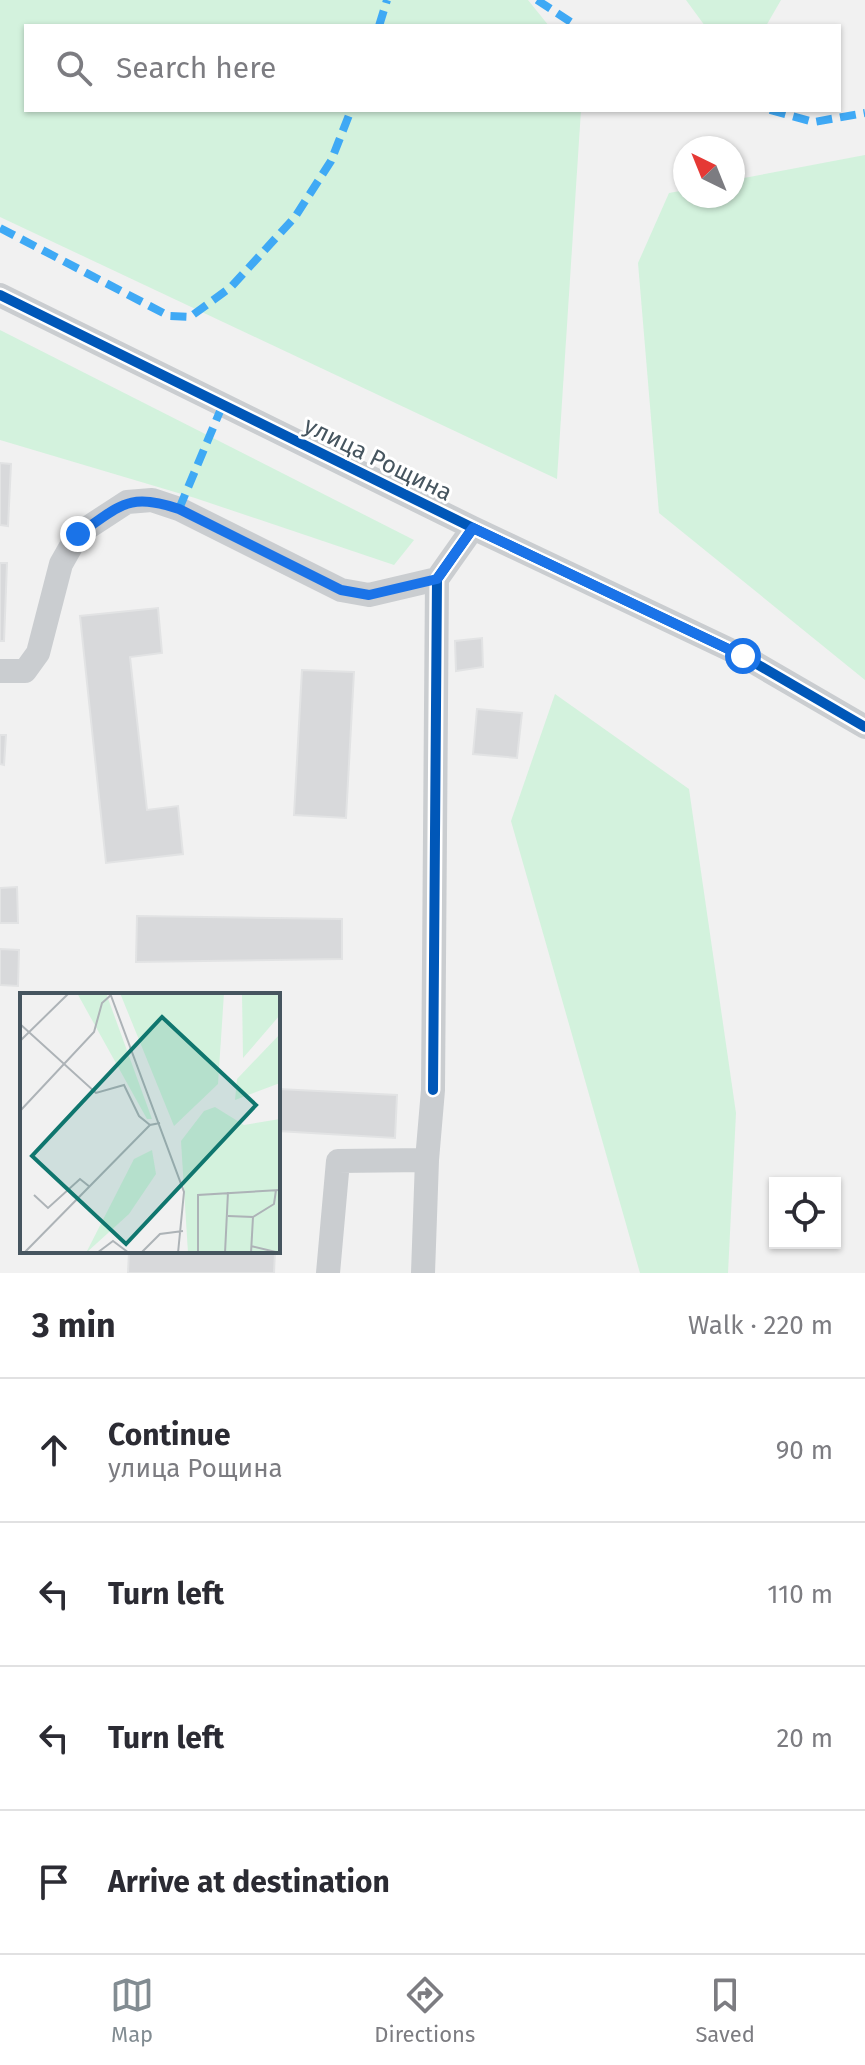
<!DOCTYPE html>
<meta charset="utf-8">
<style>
:root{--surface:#fff;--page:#f7f7f7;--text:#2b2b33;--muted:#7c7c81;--line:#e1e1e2;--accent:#828c92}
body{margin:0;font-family:"Fira Sans",sans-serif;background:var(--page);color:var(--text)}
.controls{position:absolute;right:24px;bottom:24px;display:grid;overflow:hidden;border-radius:0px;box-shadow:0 2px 6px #0004}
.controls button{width:72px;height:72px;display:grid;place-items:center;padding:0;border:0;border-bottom:2px solid var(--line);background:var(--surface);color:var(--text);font:40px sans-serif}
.compass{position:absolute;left:673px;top:136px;width:72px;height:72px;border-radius:50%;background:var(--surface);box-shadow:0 2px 6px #0004;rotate:317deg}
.stop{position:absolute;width:24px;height:24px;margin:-18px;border:6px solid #1a73e8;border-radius:50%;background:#fff}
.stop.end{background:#1a73e8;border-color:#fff;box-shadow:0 2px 8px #0008}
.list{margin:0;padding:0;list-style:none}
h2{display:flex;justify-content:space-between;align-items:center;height:104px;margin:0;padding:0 32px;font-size:34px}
h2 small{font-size:26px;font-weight:400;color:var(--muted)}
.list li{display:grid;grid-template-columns:52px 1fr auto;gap:24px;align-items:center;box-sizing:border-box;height:144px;padding:0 32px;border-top:2px solid var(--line)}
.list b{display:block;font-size:30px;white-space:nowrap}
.list p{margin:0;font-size:26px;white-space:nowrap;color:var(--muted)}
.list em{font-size:26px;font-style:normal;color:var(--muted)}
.icon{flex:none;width:44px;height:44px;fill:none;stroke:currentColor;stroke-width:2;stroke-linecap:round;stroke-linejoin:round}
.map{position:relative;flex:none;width:865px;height:1273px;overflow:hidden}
.search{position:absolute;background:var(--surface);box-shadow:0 2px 6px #0004;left:24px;right:24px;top:24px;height:88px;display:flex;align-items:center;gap:20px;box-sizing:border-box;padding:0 28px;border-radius:0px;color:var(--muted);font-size:30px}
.sheet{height:680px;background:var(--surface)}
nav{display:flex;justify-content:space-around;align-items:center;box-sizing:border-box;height:112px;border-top:2px solid var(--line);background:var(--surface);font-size:22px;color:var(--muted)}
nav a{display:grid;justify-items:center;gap:4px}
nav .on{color:var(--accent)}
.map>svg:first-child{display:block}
</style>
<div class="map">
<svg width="865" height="1273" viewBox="0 0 865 1273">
<rect width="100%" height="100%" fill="#f1f1f1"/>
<path fill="#d3f2dd" d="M0,0h528l21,26h-523v84h555l-24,369 -557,-262z
M686,0h95l-15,26h-61z
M865,155v525l-206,-167 -21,-250 31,-70 16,-3v6h48v-16z
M0,330l414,210 -20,25 -199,-67 -195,-58z
M555,694l134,95 47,324 -8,160h-88l-129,-452z"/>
<path fill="#d8d9db" stroke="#e2e3e4" stroke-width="2" d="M0,463l11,1 -3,62 -8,-1z
M0,563h7l-3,78h-4z
M158,608l4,45 -32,4 17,153 31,-4 5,48 -77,9 -26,-247z
M482,638l1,29 -27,4 -1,-30z
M302,670l52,2 -8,146 -52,-3z
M477,709l45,4 -5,45 -44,-4z
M0,735h6l-2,30 -4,-1z
M17,887l1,36h-18v-35z
M137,916l205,3v40l-206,3z
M0,949l19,1 -1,36 -18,-1z
M278,1089l119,6 -2,43 -117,-7z
M129,1251h146l-1,22h-146z"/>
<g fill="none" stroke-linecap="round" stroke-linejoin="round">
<path stroke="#cacdd0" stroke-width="24" d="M0,295l473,233 270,128 122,71
M0,671h25l13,-18 23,-89 17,-30 49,-32 25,-2 27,9 162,81 28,5 68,-16
M328,1273l10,-112 89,-1
M423,1273l4,-113 6,-70 4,-511 36,-51"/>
<path stroke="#3fa9f5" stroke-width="8" stroke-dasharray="16 8" stroke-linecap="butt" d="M537,0l40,26
M379,26l8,-26
M770,110l44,12 51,-9
M0,228l169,88 21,1 41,-30 64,-70 36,-56 20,-51
M179,509l44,-105"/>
<g stroke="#fff" stroke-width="15">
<path id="cycleway" d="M0,295l473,233 270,128 122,71
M433,1090l4,-511 36,-51"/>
</g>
<use href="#cycleway" stroke="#0057b8" stroke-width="10"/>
</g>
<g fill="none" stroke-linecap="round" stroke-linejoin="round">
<path stroke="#1a73e8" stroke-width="10" d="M78,534c42,-27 49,-43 101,-25l162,81 28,5 68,-16 36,-51 270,128"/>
</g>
<g text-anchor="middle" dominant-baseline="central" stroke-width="6" stroke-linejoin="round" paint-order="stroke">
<g font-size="24" fill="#46555f" stroke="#fff">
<text transform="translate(378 459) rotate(26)">улица Рощина</text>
</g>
</g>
<g transform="translate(20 993)">
<rect width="260" height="260" fill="#f1f1f1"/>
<path d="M57,0h29l46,126h-5zM100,0h104l-6,91 -44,42zM222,0h38v22l-37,43zM260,41v49l-45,17 2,-21zM195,114l29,18 36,-6v134h-92l-7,-112 23,-30zM132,157l4,24 -27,40 -43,39 48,-94z" fill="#d3f2dd"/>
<path fill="none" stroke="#adb3b7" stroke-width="2" d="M90,0l74,199 -6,61M0,31l76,69 28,-8 15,31 11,9M0,48l49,-48M0,118l74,-79 8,-29 9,-8M14,202l14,13 32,-29 10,8M208,223l25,1 -2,36M233,224l21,-13 2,-14M231,253l29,7M4,260l126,-128 10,-2M77,260l16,-12 16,12M121,260l19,-19 23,-3M178,260v-58l82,-5M205,260l3,-61"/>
<path fill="#0f766e" fill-opacity="0.15" stroke="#0f766e" stroke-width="4" d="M142,24l94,88 -130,139 -94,-88z"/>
<rect width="260" height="260" fill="none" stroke="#46555f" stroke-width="4"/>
</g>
</svg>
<div class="controls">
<button><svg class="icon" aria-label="locate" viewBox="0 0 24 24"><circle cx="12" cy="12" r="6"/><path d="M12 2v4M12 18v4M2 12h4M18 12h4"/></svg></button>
</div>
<svg class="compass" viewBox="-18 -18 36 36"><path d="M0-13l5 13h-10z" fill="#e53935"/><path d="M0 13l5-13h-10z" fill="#7c7c81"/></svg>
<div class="stop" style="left:743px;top:656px"></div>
<div class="stop end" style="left:78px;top:534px"></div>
<div class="search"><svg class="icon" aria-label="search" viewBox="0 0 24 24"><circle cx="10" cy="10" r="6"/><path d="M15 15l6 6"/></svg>Search here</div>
</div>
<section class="sheet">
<h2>3 min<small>Walk · 220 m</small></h2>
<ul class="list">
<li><svg class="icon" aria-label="ahead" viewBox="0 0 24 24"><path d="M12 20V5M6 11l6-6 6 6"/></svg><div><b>Continue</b><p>улица Рощина</p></div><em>90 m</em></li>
<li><svg class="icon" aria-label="left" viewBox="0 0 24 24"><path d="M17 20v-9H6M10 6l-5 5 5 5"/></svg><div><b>Turn left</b></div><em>110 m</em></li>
<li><svg class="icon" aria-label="left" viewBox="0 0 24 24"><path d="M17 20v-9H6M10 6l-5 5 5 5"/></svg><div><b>Turn left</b></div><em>20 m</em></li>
<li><svg class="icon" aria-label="arrive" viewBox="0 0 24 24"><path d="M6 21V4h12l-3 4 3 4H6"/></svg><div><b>Arrive at destination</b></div></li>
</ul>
</section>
<nav>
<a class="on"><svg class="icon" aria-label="map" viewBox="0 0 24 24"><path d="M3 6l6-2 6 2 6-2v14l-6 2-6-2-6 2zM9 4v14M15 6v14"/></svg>Map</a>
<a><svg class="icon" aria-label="directions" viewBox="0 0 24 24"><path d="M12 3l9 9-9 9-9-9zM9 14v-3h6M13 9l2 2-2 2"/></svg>Directions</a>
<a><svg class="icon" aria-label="saved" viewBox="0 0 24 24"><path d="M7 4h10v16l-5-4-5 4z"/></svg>Saved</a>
</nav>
